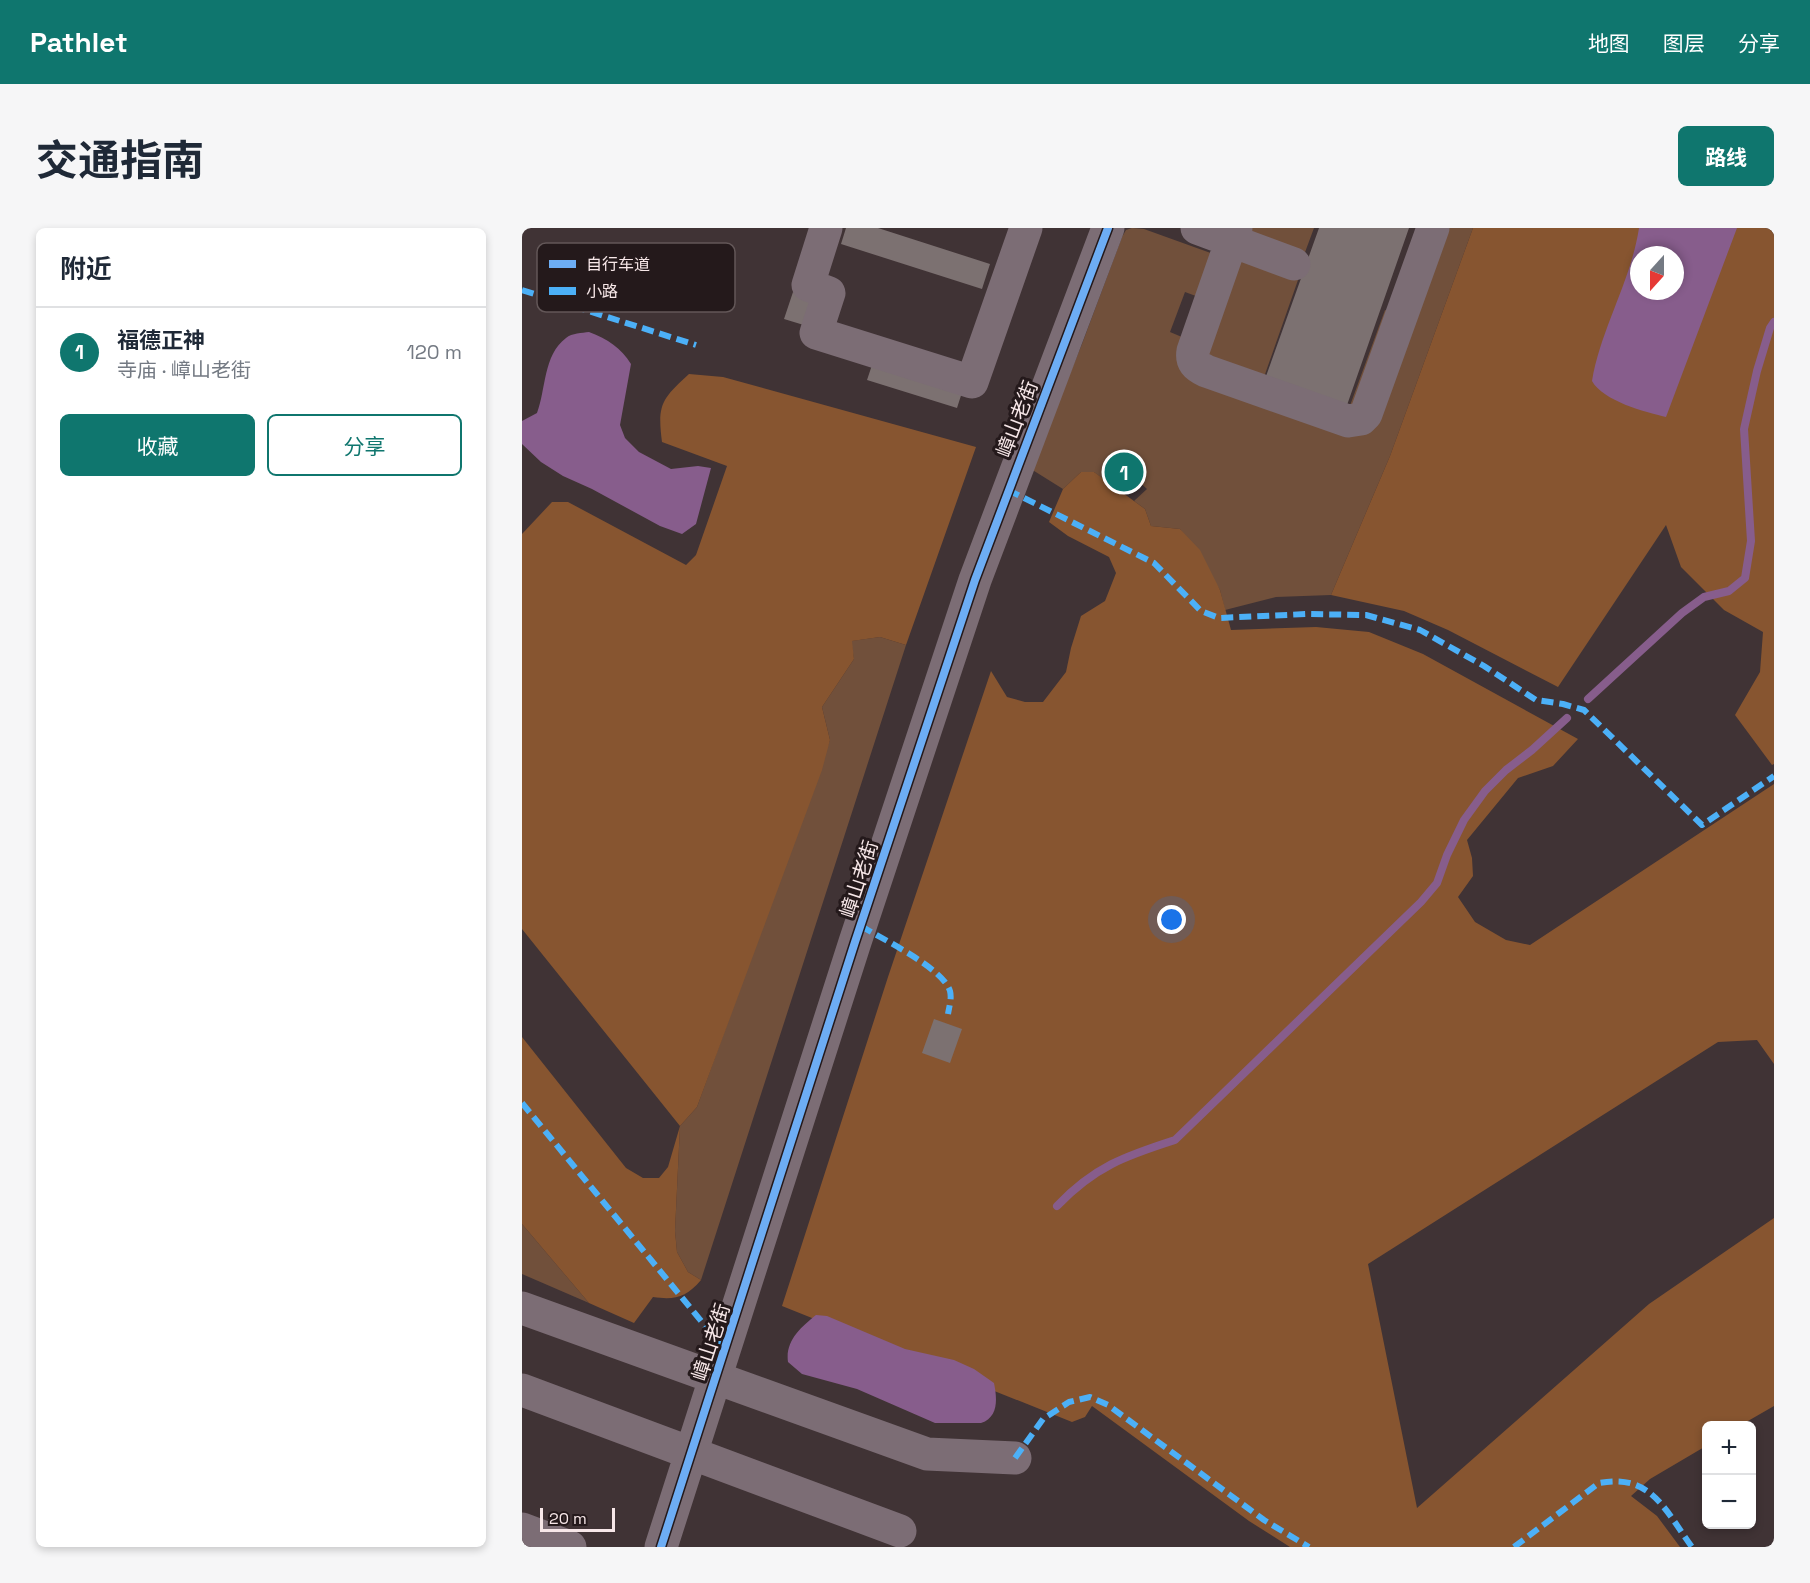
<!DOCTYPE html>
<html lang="zh">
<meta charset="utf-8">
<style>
:root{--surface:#fff;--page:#f6f6f7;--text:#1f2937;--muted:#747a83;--line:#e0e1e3;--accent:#0f766e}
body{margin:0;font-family:"Space Grotesk","Noto Sans SC",sans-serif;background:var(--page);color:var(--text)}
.controls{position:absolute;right:18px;bottom:18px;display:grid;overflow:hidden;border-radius:9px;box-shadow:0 3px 9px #0003}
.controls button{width:54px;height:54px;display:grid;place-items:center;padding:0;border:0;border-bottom:2px solid var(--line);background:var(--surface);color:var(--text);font:30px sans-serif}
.compass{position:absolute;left:1108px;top:18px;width:54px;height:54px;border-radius:50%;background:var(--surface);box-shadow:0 3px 9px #0003;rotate:201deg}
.scale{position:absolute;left:18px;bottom:15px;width:75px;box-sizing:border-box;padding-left:6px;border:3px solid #f7e7e8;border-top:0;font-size:16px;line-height:21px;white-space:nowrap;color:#f7e7e8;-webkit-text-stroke:4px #24191b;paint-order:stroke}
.you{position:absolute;left:650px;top:692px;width:21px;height:21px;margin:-15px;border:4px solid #fff;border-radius:50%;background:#1a73e8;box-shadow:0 0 0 9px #1a73e833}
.badge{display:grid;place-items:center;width:39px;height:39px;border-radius:50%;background:var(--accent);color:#fff;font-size:20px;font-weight:700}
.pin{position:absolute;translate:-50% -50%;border:3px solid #fff;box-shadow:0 2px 6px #0006}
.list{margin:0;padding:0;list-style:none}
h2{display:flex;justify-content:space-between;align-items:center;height:78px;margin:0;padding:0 24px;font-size:26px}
h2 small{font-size:20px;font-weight:400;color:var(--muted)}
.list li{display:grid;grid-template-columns:39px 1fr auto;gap:18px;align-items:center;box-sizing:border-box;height:90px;padding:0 24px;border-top:2px solid var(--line)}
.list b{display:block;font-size:22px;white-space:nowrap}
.list p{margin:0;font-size:20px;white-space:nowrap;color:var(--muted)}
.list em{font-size:20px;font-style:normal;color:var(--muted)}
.actions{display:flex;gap:12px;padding:18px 24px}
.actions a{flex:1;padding:14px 0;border:2px solid var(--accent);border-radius:9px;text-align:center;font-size:21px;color:var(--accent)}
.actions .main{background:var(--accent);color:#fff}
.map{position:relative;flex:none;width:1252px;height:1319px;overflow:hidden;border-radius:9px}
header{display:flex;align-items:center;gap:36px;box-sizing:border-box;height:84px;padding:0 30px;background:var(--accent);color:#fff}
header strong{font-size:28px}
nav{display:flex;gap:33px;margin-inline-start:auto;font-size:21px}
.intro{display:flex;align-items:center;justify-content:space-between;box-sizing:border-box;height:144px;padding:0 36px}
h1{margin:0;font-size:42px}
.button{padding:15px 27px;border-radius:9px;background:var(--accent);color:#fff;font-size:21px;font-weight:700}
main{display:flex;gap:36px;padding:0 36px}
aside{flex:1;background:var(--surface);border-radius:9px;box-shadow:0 3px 9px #0003}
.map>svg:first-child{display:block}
</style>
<header>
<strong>Pathlet</strong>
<nav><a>地图</a><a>图层</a><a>分享</a></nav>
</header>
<div class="intro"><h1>交通指南</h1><a class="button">路线</a></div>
<main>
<aside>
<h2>附近<small></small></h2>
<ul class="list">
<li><span class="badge">1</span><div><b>福德正神</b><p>寺庙 · 嶂山老街</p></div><em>120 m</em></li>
</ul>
<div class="actions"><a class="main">收藏</a><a>分享</a></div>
</aside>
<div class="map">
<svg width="1252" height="1319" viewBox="0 0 1252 1319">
<rect width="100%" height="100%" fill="#403335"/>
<path fill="#71503b" d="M610,0l12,1 75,27 -15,43 -19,-7 -15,40 19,8 -5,15 164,72 90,-199h35l-83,228 -59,139 -55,2 -51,13 -5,-20 -40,-61 -29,-3 -6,-17 -11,-8 13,-12 -26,-24 -18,14 -9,-7h-13l-18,17 -32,-20 51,-125 40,-107 4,-7z
M727,0h65l-10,27 -46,-16z
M719,32l57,20 -35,100 85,31 37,-101 12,4 -35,100 -11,4 -6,-1 -132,-47 -7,-4 -5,-9 32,-93z
M358,409l26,8 -205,635 -13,-8 -11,-20 -2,-21 5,-105 17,-19 133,-367 -8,-33 32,-48 -3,-18z
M0,996l67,79 -67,-29z"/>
<path fill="#875530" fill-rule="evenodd" d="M951,0h301v536l-2,1 -37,-50 25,-43 3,-40 -39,-22 -43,-43 -15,-42 -108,162 -110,-57 -44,-19 -73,-16 59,-139zM1117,27h36v36h-36z
M167,146l34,3 253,70 -70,198 -26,-8 -28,4 2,18 -32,48 8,33 -8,30 -125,337 -17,19 -5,105 2,21 11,20 13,8c-15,18 -27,20 -48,17l-19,26 -45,-20 -67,-79v-187l104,131 17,10h16l9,-11 12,-41 -158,-197v-395l30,-32h16l118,63 10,-10 31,-89 -65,-24c-5,-38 0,-43 27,-68z
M559,244h13l51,37 6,17 29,3 20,21 20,40 11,40 85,-3 53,5 54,22 155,85 -25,27 -35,12 -51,62 5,18 1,18 -15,21 17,25 31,18 24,5 244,-161v280l-17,-24 -39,2 -350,222 49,244 232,-204 125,-86v188l-33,19 -35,1v20l-56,33 -19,17 26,20 23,31h-390l-41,-26 -157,-115 -7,11 -13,5 -290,-116 106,-329 103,-306 16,26 18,5h18l23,-30 5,-24 10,-32 24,-15 11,-28 -7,-16 -41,-21 -19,-14 14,-33z"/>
<path fill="#875d8c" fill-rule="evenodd" d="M1117,0h98l-71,189c-21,-5 -63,-16 -74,-36 9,-53 39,-100 47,-153zM1117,27h36v36h-36z
M67,104c19,7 32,16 42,32l-11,61 5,13 14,14 32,17 27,-3 13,2 -15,56 -14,10 -22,-8 -68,-37 -29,-13 -22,-14 -19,-18v-23l15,-8c9,-23 6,-58 29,-75 6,-5 16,-5 23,-6z
M294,1087l11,1 78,33 49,11 20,9 20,14c3,15 5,34 -13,40h-46l-78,-34 -55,-15 -14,-12c-3,-21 13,-35 28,-47z"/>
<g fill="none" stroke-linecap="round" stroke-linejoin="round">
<path stroke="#875d8c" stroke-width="8" d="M1066,471l94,-86 22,-16 25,-6 16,-13 6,-37 -7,-112 13,-58 13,-43 4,-6
M535,978c37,-39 68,-50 118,-66l246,-238 16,-19 10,-28 17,-35 21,-29 21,-21 26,-20 35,-32"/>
</g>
<path fill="#7c7171" d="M324,0h32l112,36 -8,25 -141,-45z
M797,0h90l-63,180 -81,-29z
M271,64l23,8 -9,26 -23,-7z
M353,128l90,27 -8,25 -90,-28z
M412,791l28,10 -12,34 -28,-10z"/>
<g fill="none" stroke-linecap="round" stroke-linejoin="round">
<path stroke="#7c6d75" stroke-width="33" d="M304,0l-18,57 21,8 -13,40 156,49 54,-154
M675,0l97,36
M714,0l-43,123c-2,11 3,15 13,20l142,50 13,-2 5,-5 67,-186
M0,1080l405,146 88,4
M0,1162l378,141
M0,1301l48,18
M139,1319l194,-605 120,-362 133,-352"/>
<path stroke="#4cb0f7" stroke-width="6" stroke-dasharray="12 6" stroke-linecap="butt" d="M0,62l174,55
M486,262l146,73 47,48 18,7 88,-4 59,1 54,15 64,36 52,34 27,4 21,6 118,115 72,-49
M339,698c21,13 82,42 89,65 2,8 -1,16 -2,23
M0,875l203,247
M493,1230l28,-39 26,-17 21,-5 18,8 156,115 45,27
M992,1319l85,-64c52,-10 66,27 93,64"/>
<g stroke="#24191b" stroke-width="11">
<path id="cycleway" d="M139,1319l194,-605 120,-362 133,-352"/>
</g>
<use href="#cycleway" stroke="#6dadf4" stroke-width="8"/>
</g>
<g text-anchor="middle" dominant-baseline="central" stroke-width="6" stroke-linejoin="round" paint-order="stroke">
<g font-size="20" fill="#f7e7e8" stroke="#24191b">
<text transform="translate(495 191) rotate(-69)">嶂山老街</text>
<text transform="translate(337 651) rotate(-72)">嶂山老街</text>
<text transform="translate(189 1114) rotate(-72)">嶂山老街</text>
</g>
</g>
<rect x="15" y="15" width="198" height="69" rx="9" fill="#24191b" stroke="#635758" stroke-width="1.5"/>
<rect x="27" y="32" width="27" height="8" fill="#6dadf4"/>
<rect x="27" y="59" width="27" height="8" fill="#4cb0f7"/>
<g font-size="16" fill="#f7e7e8">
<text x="64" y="42">自行车道</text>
<text x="64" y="69">小路</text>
</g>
</svg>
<div class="controls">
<button>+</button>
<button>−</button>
</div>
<svg class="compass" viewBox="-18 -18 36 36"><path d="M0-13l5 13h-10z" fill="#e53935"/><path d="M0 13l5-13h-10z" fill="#747a83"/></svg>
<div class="scale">20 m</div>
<div class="you"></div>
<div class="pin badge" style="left:602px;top:244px">1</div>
</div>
</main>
